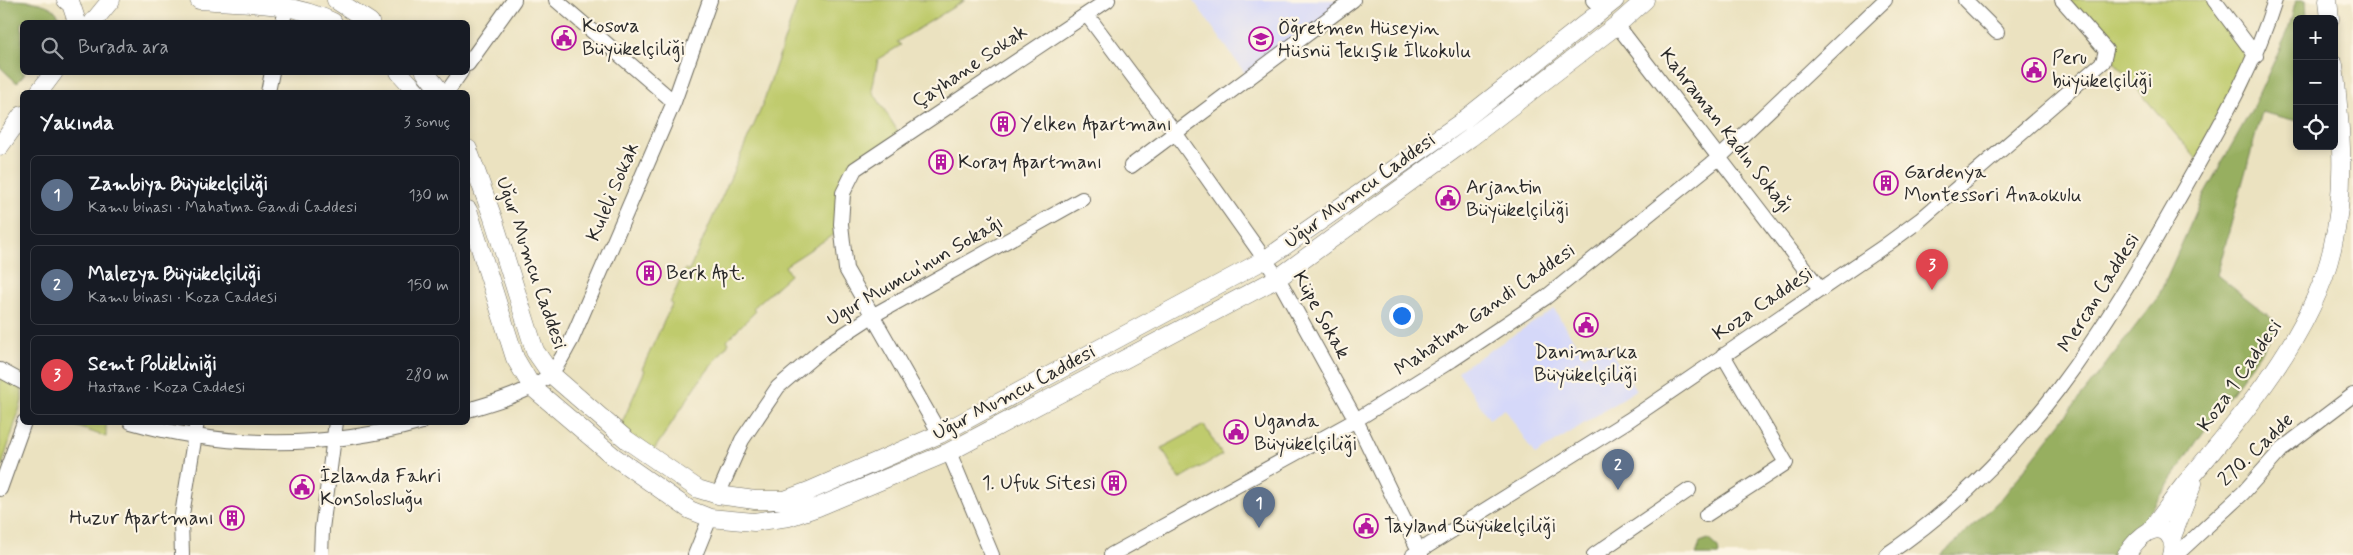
<!DOCTYPE html>
<html lang="tr">
<meta charset="utf-8">
<style>
:root{--surface:#171b24;--page:#242831;--text:#f1f3f6;--muted:#9ea1a6;--line:#363941;--accent:#1a73e8}
body{margin:0;font-family:Mynerve,sans-serif;background:var(--page);color:var(--text)}
.controls{position:absolute;right:15px;top:15px;display:grid;overflow:hidden;border-radius:8px;box-shadow:0 2px 8px #0003}
.controls button{width:45px;height:45px;display:grid;place-items:center;padding:0;border:0;border-bottom:1px solid var(--line);background:var(--surface);color:var(--text);font:25px sans-serif}
.you{position:absolute;left:1401px;top:315px;width:18px;height:18px;margin:-12px;border:4px solid #fff;border-radius:50%;background:#1a73e8;box-shadow:0 0 0 8px #1a73e833}
.badge{display:grid;place-items:center;width:32px;height:32px;border-radius:50%;background:var(--accent);color:#fff;font-size:16px;font-weight:700}
.pin{position:absolute;translate:-50% -41px;filter:drop-shadow(0 1px 2px #0008)}
.pin::after{content:'';position:absolute;top:26px;width:18px;height:15px;background:inherit;clip-path:polygon(0 0,100% 0,50% 100%)}
.list{margin:0;padding:0;list-style:none}
h2{display:flex;justify-content:space-between;align-items:center;height:65px;margin:0;padding:0 20px;font-size:21px}
h2 small{font-size:16px;font-weight:400;color:var(--muted)}
.list li{display:grid;grid-template-columns:32px 1fr auto;gap:15px;align-items:center;box-sizing:border-box;height:80px;margin:0 10px 10px;padding:0 10px;border:1px solid var(--line);border-radius:8px}
.list b{display:block;font-size:19px;white-space:nowrap}
.list p{margin:0;font-size:16px;white-space:nowrap;color:var(--muted)}
.list em{font-size:16px;font-style:normal;color:var(--muted)}
.icon{flex:none;width:28px;height:28px;fill:none;stroke:currentColor;stroke-width:2;stroke-linecap:round;stroke-linejoin:round}
.map{position:relative;flex:none;width:2353px;height:555px;overflow:hidden}
.search{position:absolute;background:var(--surface);box-shadow:0 2px 8px #0003;left:20px;top:20px;width:450px;height:55px;display:flex;align-items:center;gap:12px;box-sizing:border-box;padding:0 18px;border-radius:8px;color:var(--muted);font-size:19px}
.panel{position:absolute;background:var(--surface);box-shadow:0 2px 8px #0003;left:20px;top:90px;width:450px;height:335px;border-radius:8px}
.map>svg:first-child{display:block}
</style>
<div class="map">
<svg width="2353" height="555" viewBox="0 0 2353 555">
<rect width="100%" height="100%" fill="#fcf5e5"/>
<filter id="ink" filterUnits="userSpaceOnUse"><feTurbulence type="fractalNoise" baseFrequency=".02" numOctaves="2"/><feDisplacementMap in="SourceGraphic" scale="10" xChannelSelector="R" yChannelSelector="G"/><feConvolveMatrix kernelMatrix="1 2 1 2 8 2 1 2 1" color-interpolation-filters="sRGB"/></filter>
<filter id="wash" filterUnits="userSpaceOnUse"><feTurbulence type="fractalNoise" baseFrequency=".0096" numOctaves="4" result="noise"/><feDisplacementMap in="SourceGraphic" scale="20" xChannelSelector="R" yChannelSelector="G"/><feGaussianBlur stdDeviation="1.12" result="paint"/><feColorMatrix in="noise" values="0 0 0 0 0 0 0 0 0 0 0 0 0 0 0 0 0 1.4 0 .05"/><feComposite in="paint" operator="in"/></filter>
<g filter="url(#wash)">
<rect width="100%" height="100%" fill="#ebe2c0"/>
<path fill="#d5d8f9" d="M1193,0h160l-104,79z
M1554,309l30,47 21,-13 31,47 -101,65 -30,-46 -16,10 -31,-48z"/>
<path fill="#bfcb6d" stroke="#757b4c" d="M798,0h167l-68,42 4,3 -23,14 -6,31 30,48 -47,31 -13,60 -57,37 5,9 -37,33 3,3 -29,29 2,3 -29,37 -50,76 -32,-24 27,-62 -3,-1 30,-65 -2,-1 15,-34 4,2 72,-162z
M2062,0h152l42,56 -57,106z
M0,376l22,12v13l-22,71z
M67,423h39v14z
M1204,425l18,30 -43,24 -17,-31z"/>
<path fill="#97af60" stroke="#616d46" d="M0,0c20,0 61,0 59,22h-37v50l3,1 -8,10 -17,-16z
M2296,0h10l1,19h-10v102l-35,-9 -45,163 63,50 -83,116 -49,74 -33,40h-174l62,-58 155,-200 46,-103 48,-85 36,-78z
M1708,539l10,9 1,7h-23l4,-13z"/>
</g>
<g filter="url(#ink)">
<g fill="none" stroke-linecap="round" stroke-linejoin="round">
<g stroke="#6e6b5f" stroke-width="16">
<path id="minor" d="M556,0l118,102
M1593,0l10,10
M1965,0l32,32
M2214,0l42,56
M1087,15l89,119 102,144 78,142 65,135
M283,22l3,-15
M1617,25l204,265
M468,64l46,-64
M268,92l4,-20
M447,92l14,-20
M1131,166l222,-166
M0,370l22,12
M468,410c24,-7 64,-18 82,-36 9,-9 15,-23 21,-33l103,-239 36,-102
M131,422c95,27 196,27 291,0
M940,434l-94,-165 -5,-45 2,-31 12,-24 253,-169
M949,452l43,103
M0,489l24,-67
M718,495l24,-55 36,-53 48,-41 46,-30 210,-117
M1706,515l80,-52 -63,-108
M182,555l-1,-34 16,-99
M321,555l1,-26 14,-107
M695,555l15,-37
M1111,555l245,-135 96,-60 93,-62 175,-141 165,-157
M1413,555l216,-135 257,-175 34,-25 183,-158 3,-12 -44,-50
M1594,555l95,-65
M1886,555c141,-95 218,-224 299,-368 35,-62 69,-119 90,-187
M2176,555l67,-62 40,-45 70,-53"/>
</g>
<g stroke="#6e6b5f" stroke-width="19">
<path id="major" d="M66,0l5,4 6,18
M199,0c45,3 94,2 134,22
M336,0l34,22
M2328,0l2,19
M93,22l18,-22
M399,72l18,20
M425,72l16,20
M39,92l15,-20
M0,146l22,-31
M468,149l25,69 42,133 16,23 76,66 71,49 20,6 37,5h30l24,-9 131,-57 326,-175 194,-136 155,-123
M468,210l47,148 17,29 81,69 77,54 20,8 44,4 35,-5 29,-10 131,-55 329,-174 192,-140 147,-113 28,-25
M2150,531c12,-15 22,-31 34,-46 55,-65 129,-151 148,-236 15,-63 9,-120 2,-184
M2172,537l21,-54
M2126,555c6,-9 13,-18 22,-23 17,-10 29,8 24,23"/>
</g>
<use href="#minor" stroke="#fff" stroke-width="14"/>
<use href="#major" stroke="#fff" stroke-width="18"/>
</g>
</g>
<defs>
<g id="civic-ring" transform="scale(1.25)"><circle r="9.5" fill="#fcf5e5" stroke="#b5179e" stroke-width="1.5"/><path d="M-.6-6.5H3V-4.5H.6V-3L4-1V1h2V6H-6V1h2V-1L-.6-3ZM-1.2 2.5V6h2.4V2.5Z" fill="#b5179e"/></g>
<g id="school-ring" transform="scale(1.25)"><circle r="9.5" fill="#fcf5e5" stroke="#b5179e" stroke-width="1.5"/><path d="M0-5L7-2L0 1L-7-2ZM-4 1L0 2.5L4 1V4Q0 6-4 4Z" fill="#b5179e"/></g>
<g id="building-ring" transform="scale(1.25)"><circle r="9.5" fill="#fcf5e5" stroke="#b5179e" stroke-width="1.5"/><path d="M-4-6H4V6H1V3H-1V6H-4ZM-2.5-4.3h1.7v1.8h-1.7ZM.8-4.3h1.7v1.8H.8ZM-2.5-1h1.7V.8h-1.7ZM.8-1h1.7V.8H.8Z" fill="#b5179e"/></g>
</defs>
<g fill-rule="evenodd">
<use href="#civic-ring" x="564" y="38"/>
<use href="#school-ring" x="1261" y="39"/>
<use href="#civic-ring" x="2034" y="70"/>
<use href="#building-ring" x="1003" y="124"/>
<use href="#building-ring" x="941" y="162"/>
<use href="#building-ring" x="1886" y="183"/>
<use href="#civic-ring" x="1448" y="198"/>
<use href="#building-ring" x="649" y="273"/>
<use href="#civic-ring" x="1586" y="325"/>
<use href="#civic-ring" x="1236" y="432"/>
<use href="#building-ring" x="1114" y="483"/>
<use href="#civic-ring" x="302" y="487"/>
<use href="#building-ring" x="232" y="518"/>
<use href="#civic-ring" x="1366" y="526"/>
</g>
<g text-anchor="middle" dominant-baseline="central" stroke-width="4.5" stroke-linejoin="round" paint-order="stroke">
<g font-size="20" fill="#2b2b2b" stroke="#fcf5e5" text-anchor="start">
<text x="582" y="26">Kosova<tspan x="582" dy="23">Büyükelçiliği</tspan></text>
<text x="1278" y="28">Öğretmen Hüseyin<tspan x="1278" dy="23">Hüsnü Tekışık İlkokulu</tspan></text>
<text x="2052" y="58">Peru<tspan x="2052" dy="23">büyükelçiliği</tspan></text>
<text x="1020" y="124">Yelken Apartmanı</text>
<text x="958" y="162">Koray Apartmanı</text>
<text x="1904" y="172">Gardenya<tspan x="1904" dy="23">Montessori Anaokulu</tspan></text>
<text x="1466" y="187">Arjantin<tspan x="1466" dy="23">Büyükelçiliği</tspan></text>
<text x="666" y="273">Berk Apt.</text>
<text x="1586" y="352" text-anchor="middle">Danimarka<tspan x="1586" dy="23">Büyükelçiliği</tspan></text>
<text x="1254" y="421">Uganda<tspan x="1254" dy="23">Büyükelçiliği</tspan></text>
<text x="320" y="476">İzlanda Fahri<tspan x="320" dy="23">Konsolosluğu</tspan></text>
<text x="1096" y="483" text-anchor="end">1. Ufuk Sitesi</text>
<text x="214" y="518" text-anchor="end">Huzur Apartmanı</text>
<text x="1384" y="526">Tayland Büyükelçiliği</text>
</g>
<g font-size="20" fill="#2b2b2b" stroke="#fcf5e5">
<text transform="translate(970 67) rotate(-34)">Çayhane Sokak</text>
<text transform="translate(1726 131) rotate(52)">Kahraman Kadın Sokağı</text>
<text transform="translate(1360 191) rotate(-36)">Uğur Mumcu Caddesi</text>
<text transform="translate(613 192) rotate(-67)">Kuleli Sokak</text>
<text transform="translate(531 263) rotate(71)">Uğur Mumcu Caddesi</text>
<text transform="translate(915 271) rotate(-30)">Ugur Mumcu'nun Sokağı</text>
<text transform="translate(2099 293) rotate(-58)">Mercan Caddesi</text>
<text transform="translate(1763 304) rotate(-34)">Koza Caddesi</text>
<text transform="translate(1485 310) rotate(-35)">Mahatma Gandi Caddesi</text>
<text transform="translate(1321 315) rotate(61)">Küpe Sokak</text>
<text transform="translate(2240 376) rotate(-55)">Koza 1 Caddesi</text>
<text transform="translate(1014 393) rotate(-28)">Uğur Mumcu Caddesi</text>
<text transform="translate(2256 450) rotate(-44)">270. Cadde</text>
</g>
</g>
</svg>
<div class="controls">
<button>+</button>
<button>−</button>
<button><svg class="icon" aria-label="locate" viewBox="0 0 24 24"><circle cx="12" cy="12" r="6"/><path d="M12 2v4M12 18v4M2 12h4M18 12h4"/></svg></button>
</div>
<div class="you"></div>
<div class="pin badge" style="left:1259px;top:528px;background:#5c6f8a">1</div>
<div class="pin badge" style="left:1618px;top:490px;background:#5c6f8a">2</div>
<div class="pin badge" style="left:1932px;top:290px;background:#e0444e">3</div>
<div class="search"><svg class="icon" aria-label="search" viewBox="0 0 24 24"><circle cx="10" cy="10" r="6"/><path d="M15 15l6 6"/></svg>Burada ara</div>
<section class="panel">
<h2>Yakında<small>3 sonuç</small></h2>
<ul class="list">
<li><span class="badge" style="background:#5c6f8a">1</span><div><b>Zambiya Büyükelçiliği</b><p>Kamu binası · Mahatma Gandi Caddesi</p></div><em>130 m</em></li>
<li><span class="badge" style="background:#5c6f8a">2</span><div><b>Malezya Büyükelçiliği</b><p>Kamu binası · Koza Caddesi</p></div><em>150 m</em></li>
<li><span class="badge" style="background:#e0444e">3</span><div><b>Semt Polikliniği</b><p>Hastane · Koza Caddesi</p></div><em>280 m</em></li>
</ul>
</section>
</div>
